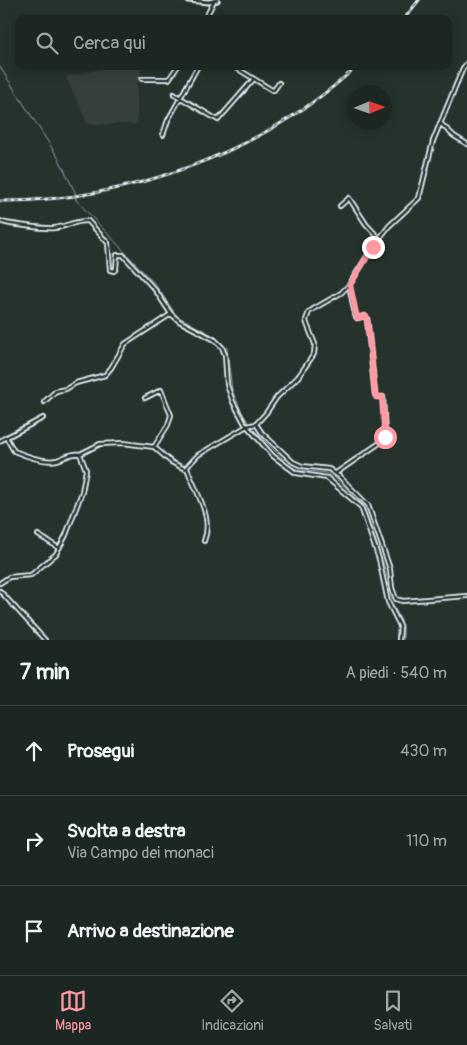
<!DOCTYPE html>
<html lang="it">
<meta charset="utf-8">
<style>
:root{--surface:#1c2622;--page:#252e2a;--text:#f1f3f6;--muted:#a0a5a5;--line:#3a4340;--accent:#ff9aa2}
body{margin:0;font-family:Pangolin,sans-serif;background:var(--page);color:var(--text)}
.compass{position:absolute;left:347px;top:85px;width:45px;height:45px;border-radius:50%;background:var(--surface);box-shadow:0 2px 12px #0003;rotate:88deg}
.stop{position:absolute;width:15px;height:15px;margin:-11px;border:4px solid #ff9aa2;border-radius:50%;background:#fff}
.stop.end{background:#ff9aa2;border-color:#fff;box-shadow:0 1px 5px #0008}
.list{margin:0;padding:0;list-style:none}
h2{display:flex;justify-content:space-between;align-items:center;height:65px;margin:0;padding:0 20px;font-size:21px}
h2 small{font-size:16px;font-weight:400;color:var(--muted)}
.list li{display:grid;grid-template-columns:32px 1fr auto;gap:15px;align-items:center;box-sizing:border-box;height:90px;padding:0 20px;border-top:1px solid var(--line)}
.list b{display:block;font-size:19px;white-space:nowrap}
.list p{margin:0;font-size:16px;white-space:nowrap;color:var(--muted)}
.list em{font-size:16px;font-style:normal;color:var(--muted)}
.icon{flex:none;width:28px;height:28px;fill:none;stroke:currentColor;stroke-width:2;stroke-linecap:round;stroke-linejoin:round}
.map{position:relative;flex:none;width:467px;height:640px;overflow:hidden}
.search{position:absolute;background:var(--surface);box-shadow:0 2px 12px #0003;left:15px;right:15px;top:15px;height:55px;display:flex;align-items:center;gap:12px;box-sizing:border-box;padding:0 18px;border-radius:10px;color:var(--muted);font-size:19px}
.sheet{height:335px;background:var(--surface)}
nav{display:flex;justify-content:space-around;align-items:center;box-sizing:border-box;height:70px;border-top:1px solid var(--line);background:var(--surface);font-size:14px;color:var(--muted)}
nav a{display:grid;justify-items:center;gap:2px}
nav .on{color:var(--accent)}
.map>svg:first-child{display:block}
</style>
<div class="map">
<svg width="467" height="640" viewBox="0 0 467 640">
<rect width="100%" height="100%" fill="#26332d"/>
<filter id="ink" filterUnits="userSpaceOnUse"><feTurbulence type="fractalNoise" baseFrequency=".02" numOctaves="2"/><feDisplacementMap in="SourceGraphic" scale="10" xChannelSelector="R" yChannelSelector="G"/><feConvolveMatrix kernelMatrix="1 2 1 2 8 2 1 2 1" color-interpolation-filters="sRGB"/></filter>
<g filter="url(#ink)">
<path fill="#383f3e" d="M115,66h26v15l-4,1v42h-49l-22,-47z"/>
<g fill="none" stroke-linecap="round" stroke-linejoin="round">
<path stroke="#8a9fa8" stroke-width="1" d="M0,67l59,92 16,33 1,8 78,83 23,33 39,21 11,11 5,42 11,24 8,13 39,39 9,4 27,3 8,4 30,29 22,66 6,31 11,22v15"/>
<g stroke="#e8f1f8" stroke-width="6">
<path id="minor" d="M205,19l9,-18
M233,66l39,24h2l5,-7
M142,79h27l9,-13
M174,94l44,26 35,-40
M440,123l14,13 13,8
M163,135l5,-15 30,-54
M340,206l9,-8 17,26 13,14
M0,221c4,3 47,8 54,7 11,-1 23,-8 34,-7l20,22 2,27 4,1 2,-2 1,-14h6l33,36 15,23 8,7 36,19 7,7 3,8 2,30 6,17 12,22 28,32 23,17 31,5 34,29 18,52 9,43 12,24 -1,14
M145,398l16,-8 10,25 -3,10 -14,22
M44,402l12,-11 10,-2 10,-6 29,-8 6,-7 14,-24 46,-30
M256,424l10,-11 11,-16 21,-20 16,-23 1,-10 -8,-20 -1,-4 3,-8 6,-4 26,-15 8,-8 24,-38 16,-21 30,-28 14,-57 30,-73 4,-5
M256,424l6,9 31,29 9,4 27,3 11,8 28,28 22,64 2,19 4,11
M7,437l36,-19
M0,441l6,-4 8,14c12,5 30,12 43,9 8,-2 14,-8 23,-6l20,-10 23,-1 31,4 17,15 14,7 13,-14 49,-29 9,-2
M187,468c8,23 27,49 17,73
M336,473l48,-33 1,-3 -2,-40h-6l-2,-3 -8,-76 -2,-2 -8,2 -2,-3 -6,-30
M38,535l21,13
M0,583l9,-6 22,-2 25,-21 10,-19 16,-43 4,-22 -6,-16
M0,591l45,49
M396,599l7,2 64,-5"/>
</g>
<g stroke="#e8f1f8" stroke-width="7">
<path id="tertiary" d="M188,0l21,2 8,-2"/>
</g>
<use href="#minor" stroke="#26332d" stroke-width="2.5"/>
<use href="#tertiary" stroke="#26332d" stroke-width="3"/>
<g stroke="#e8f1f8" stroke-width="3">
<path id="rail" d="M404,19l15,-19
M0,201c125,1 265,-49 357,-135"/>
</g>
<use href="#rail" stroke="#26332d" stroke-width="1" stroke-dasharray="4" stroke-linecap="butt"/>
</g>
</g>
<g fill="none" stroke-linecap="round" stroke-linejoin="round" filter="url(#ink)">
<path stroke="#ff9aa2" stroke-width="6" d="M373,247l-23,38 7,33 8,-2 2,2 8,76 1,3h6l3,40"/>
</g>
</svg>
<svg class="compass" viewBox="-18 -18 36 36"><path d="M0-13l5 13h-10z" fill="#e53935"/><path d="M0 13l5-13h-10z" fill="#a0a5a5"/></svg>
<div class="stop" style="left:385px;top:437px"></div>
<div class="stop end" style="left:373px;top:247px"></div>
<div class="search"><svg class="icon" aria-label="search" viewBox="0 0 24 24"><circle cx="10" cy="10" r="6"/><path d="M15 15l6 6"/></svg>Cerca qui</div>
</div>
<section class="sheet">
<h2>7 min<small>A piedi · 540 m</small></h2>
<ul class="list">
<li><svg class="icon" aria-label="ahead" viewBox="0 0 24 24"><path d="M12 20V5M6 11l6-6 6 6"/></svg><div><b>Prosegui</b></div><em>430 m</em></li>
<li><svg class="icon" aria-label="right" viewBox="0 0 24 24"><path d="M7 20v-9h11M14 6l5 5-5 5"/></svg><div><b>Svolta a destra</b><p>Via Campo dei monaci</p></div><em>110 m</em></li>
<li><svg class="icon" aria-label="arrive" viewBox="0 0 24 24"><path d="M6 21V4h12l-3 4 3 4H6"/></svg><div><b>Arrivo a destinazione</b></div></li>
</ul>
</section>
<nav>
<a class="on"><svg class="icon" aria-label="map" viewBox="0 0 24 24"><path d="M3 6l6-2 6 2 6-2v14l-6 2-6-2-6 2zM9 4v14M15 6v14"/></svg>Mappa</a>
<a><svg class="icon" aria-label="directions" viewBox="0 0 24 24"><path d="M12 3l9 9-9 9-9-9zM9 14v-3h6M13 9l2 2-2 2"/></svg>Indicazioni</a>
<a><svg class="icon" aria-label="saved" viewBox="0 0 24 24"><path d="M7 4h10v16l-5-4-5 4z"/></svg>Salvati</a>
</nav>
